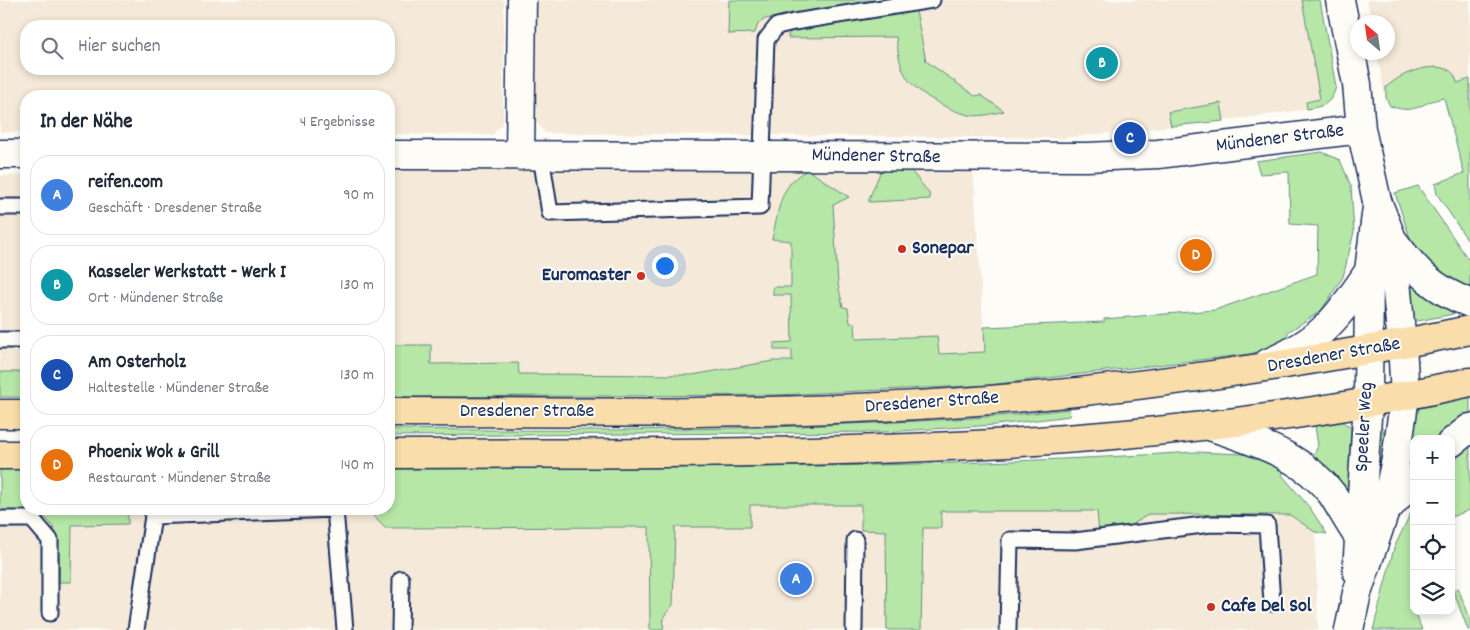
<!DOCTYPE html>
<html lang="de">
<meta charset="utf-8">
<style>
:root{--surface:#fff;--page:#f6f6f7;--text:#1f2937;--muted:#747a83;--line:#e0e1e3;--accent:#d93025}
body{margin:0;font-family:Dekko,sans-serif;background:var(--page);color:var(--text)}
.controls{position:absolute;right:15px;bottom:15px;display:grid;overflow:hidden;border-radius:10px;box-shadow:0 2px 8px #0003}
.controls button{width:45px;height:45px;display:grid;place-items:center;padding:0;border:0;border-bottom:1px solid var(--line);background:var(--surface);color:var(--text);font:25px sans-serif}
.compass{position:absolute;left:1350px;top:15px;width:45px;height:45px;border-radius:50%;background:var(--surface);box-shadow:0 2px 8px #0003;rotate:331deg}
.you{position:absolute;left:664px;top:265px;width:18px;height:18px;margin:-12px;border:4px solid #fff;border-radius:50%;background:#1a73e8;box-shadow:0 0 0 8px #1a73e833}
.badge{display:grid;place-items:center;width:32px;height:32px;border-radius:50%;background:var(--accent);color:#fff;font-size:16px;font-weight:700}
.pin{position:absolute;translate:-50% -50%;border:2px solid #fff;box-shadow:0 1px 5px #0006}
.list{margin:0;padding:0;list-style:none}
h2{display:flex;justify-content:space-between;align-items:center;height:65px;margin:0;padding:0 20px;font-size:21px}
h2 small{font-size:16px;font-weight:400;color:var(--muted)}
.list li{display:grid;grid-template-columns:32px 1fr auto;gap:15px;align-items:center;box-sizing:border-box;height:80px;margin:0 10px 10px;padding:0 10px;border:1px solid var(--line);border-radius:20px}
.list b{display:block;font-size:19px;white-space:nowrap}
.list p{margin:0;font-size:16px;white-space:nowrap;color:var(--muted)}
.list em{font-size:16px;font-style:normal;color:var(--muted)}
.icon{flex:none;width:28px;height:28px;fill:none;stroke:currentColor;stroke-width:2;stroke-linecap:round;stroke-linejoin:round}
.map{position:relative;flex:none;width:1470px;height:630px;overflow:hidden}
.search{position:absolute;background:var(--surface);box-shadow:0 2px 8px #0003;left:20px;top:20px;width:375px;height:55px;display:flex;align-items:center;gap:12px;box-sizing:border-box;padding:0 18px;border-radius:20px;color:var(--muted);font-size:19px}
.panel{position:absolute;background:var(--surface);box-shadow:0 2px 8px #0003;left:20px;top:90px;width:375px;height:425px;border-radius:20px}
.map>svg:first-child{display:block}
</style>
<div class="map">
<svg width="1470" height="630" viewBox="0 0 1470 630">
<rect width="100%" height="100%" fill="#fdfcf7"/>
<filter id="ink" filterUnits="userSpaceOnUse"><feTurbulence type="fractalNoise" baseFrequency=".02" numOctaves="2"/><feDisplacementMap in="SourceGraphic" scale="10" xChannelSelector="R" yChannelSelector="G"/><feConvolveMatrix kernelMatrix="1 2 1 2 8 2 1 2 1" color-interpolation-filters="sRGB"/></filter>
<g filter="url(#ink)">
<path fill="#f5e9d9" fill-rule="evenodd" d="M0,0h504l-1,123 -11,12 -103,-1v-38h-363v36h-26zM26,26h363v43h-363z
M537,0h783l16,87 -4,12 -8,7 -17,3 -53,8 -191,21 -518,-5 -10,-13z
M1367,0h103v79l-84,22 -9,-48 11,-1v-30h-16z
M389,167h584l12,185 -212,9 -81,14 -174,-1v-11l-129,3z
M26,175v197h-26v-196z
M0,484l26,25h363v-19l901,19 25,23 3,98h-1318z"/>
<path fill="#b6e7a7" stroke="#688b82" d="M729,0h163l-127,19 -7,5 -3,9 -27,1z
M1302,0h18l16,87c-5,17 -12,19 -29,22l-1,-7 14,-3z
M916,11l10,50 49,35 6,-1 23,16c-13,3 -26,7 -39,3 -17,-4 -48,-21 -58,-36 -8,-13 -9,-27 -11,-41l-108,1v-3l4,-5z
M1436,67c11,1 19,4 21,16l13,-4v165l-33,-50 -2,-10 29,-11 -20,-75c-23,3 -26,18 -54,8l-4,-8v-11c16,-13 30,-19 50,-20z
M1221,103l3,18 -53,5 -3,-14z
M1322,152l18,8 11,26 3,46 -11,45 -22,34 -33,21 -3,11 -35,11 -262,31 -212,10 -387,2v-52h42v19l87,-1 1,11 173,1 81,-14h19v-11h-18v-7l18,-1 -1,-47h-18v-8h18v-46l-19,-2c7,-28 7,-56 36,-69l41,27 -16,8 5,79 5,23 5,1 2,15h5l1,16 81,-3 2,18 46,-2 -1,-25 120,-5v-3l111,-9 102,-36 1,-48 -28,-2 -1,-52 -29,2 -4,-13z
M908,167l21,26 1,6 -61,3v-3l13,-31z
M1418,186l52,76v29l-6,-1 -38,-27 -15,-22 -16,-48z
M1411,283l42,27v4l-35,7 -6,-3z
M0,372h26v25h-26z
M1470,397v16l-34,26h-22v25l-4,5 -3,-1 9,-59z
M1069,409l1,7 -74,9 -113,7 -494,4v-7c154,2 307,2 461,-5 73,-3 146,-6 219,-15z
M1344,421l1,3 6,2 -3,62 -2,1 -9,-12 -24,-21 5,-10 -3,-20z
M1379,427h3c9,20 -3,66 -7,87z
M1470,444v66l-19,7v-58z
M1195,452l50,2 42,13 -5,8 28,33 17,26 -12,-2 -25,-17 -141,-1 -19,12 -31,8 -2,-23h-156v17h-18l-2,102h-34l-1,-99 -25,-1v-25h-111v22h-75l-2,78 -9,11 -1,14h-13l-1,-103 -264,1 -11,-11 -4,-8h19v-40c269,-1 537,0 806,-17z
M0,469h26v40h102v15l-56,1 -1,57h-12c0,-24 5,-64 -27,-69 -10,-2 -22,0 -32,0z
M1414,506v105h8l-6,3 6,16h-49l21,-82z
M1458,588l12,30v12h-2l-15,-40z"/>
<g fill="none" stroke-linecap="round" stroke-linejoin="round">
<g stroke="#1b2f5e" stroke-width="19">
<path id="lane" d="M541,156l9,57 210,-6 6,-167 11,-14 17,-4 138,-22
M0,207h26
M0,340h26
M0,519h32l18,21v73
M136,630l17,-114 182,-7 10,121
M400,630l1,-51
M854,630l1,-90
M1008,630l2,-90 65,1 136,-17 56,1 5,78"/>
</g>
<g stroke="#1b2f5e" stroke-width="31">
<path id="street" d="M1340,0l17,84 4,45 16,72
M0,154h26
M389,155l697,2 72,-3 203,-25
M520,156l2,-156"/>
</g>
<g stroke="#1b2f5e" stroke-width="31">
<path id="secondary" d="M1392,239c23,31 41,51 78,64
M1268,363c53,-22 70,-45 101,-92
M1207,425c46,16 94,29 125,69 9,14 17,29 26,42
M1451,443l19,-15
M1386,510l28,-31
M1357,571l11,-169 1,-131 8,-64
M1349,630l8,-37 28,-82 11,-52 9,-63 -3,-52 -10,-105 -15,-38"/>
</g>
<g stroke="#1b2f5e" stroke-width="31">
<path id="primary" d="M389,412c163,0 328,3 491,-5 199,-9 395,-37 590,-77
M0,414h26
M389,454c361,-2 726,7 1081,-72
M0,455h26"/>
</g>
<use href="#lane" stroke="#fdfcf7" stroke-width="15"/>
<use href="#street" stroke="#fdfcf7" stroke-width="28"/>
<use href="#secondary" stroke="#fdfcf7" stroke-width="28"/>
<use href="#primary" stroke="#f9deab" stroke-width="28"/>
</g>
</g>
<g fill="#c8321e" stroke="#fdfcf7" stroke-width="2">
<circle cx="902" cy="249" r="5"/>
<circle cx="641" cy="276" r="5"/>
<circle cx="1211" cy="607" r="5"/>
</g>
<g text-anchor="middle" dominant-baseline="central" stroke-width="4" stroke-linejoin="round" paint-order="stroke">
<g font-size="20" fill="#1b2f5e" stroke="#fdfcf7">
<text transform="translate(1280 139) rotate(-7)">Mündener Straße</text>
<text transform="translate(876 157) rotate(1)">Mündener Straße</text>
<text transform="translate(1334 356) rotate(-10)">Dresdener Straße</text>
<text transform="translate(932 403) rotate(-4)">Dresdener Straße</text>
<text x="527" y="412">Dresdener Straße</text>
<text transform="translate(1365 427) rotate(-87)">Speeler Weg</text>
</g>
<g font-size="20" font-weight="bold" fill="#1b2f5e" stroke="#fdfcf7" text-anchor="start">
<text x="912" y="249">Sonepar</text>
<text x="631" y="276" text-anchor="end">Euromaster</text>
<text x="1221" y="607">Cafe Del Sol</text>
</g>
</g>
</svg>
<div class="controls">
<button>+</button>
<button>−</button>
<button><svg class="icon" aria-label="locate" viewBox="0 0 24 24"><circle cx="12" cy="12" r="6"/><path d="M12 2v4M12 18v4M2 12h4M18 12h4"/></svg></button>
<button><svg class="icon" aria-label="layers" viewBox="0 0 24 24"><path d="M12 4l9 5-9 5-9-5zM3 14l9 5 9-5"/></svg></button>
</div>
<svg class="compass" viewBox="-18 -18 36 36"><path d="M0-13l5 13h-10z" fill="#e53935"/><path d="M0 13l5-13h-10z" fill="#747a83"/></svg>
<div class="you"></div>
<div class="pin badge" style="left:796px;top:579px;background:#3f7fe0">A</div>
<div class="pin badge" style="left:1102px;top:63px;background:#0f9aa8">B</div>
<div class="pin badge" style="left:1130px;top:138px;background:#1a4fb4">C</div>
<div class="pin badge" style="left:1196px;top:255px;background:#e8710a">D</div>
<div class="search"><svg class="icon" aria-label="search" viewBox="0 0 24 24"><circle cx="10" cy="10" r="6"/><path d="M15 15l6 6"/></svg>Hier suchen</div>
<section class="panel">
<h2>In der Nähe<small>4 Ergebnisse</small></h2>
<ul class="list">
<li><span class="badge" style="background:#3f7fe0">A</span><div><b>reifen.com</b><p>Geschäft · Dresdener Straße</p></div><em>90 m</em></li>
<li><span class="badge" style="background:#0f9aa8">B</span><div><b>Kasseler Werkstatt - Werk I</b><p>Ort · Mündener Straße</p></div><em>130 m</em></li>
<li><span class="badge" style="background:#1a4fb4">C</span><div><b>Am Osterholz</b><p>Haltestelle · Mündener Straße</p></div><em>130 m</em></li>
<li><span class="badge" style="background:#e8710a">D</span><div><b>Phoenix Wok &amp; Grill</b><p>Restaurant · Mündener Straße</p></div><em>140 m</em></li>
</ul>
</section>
</div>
